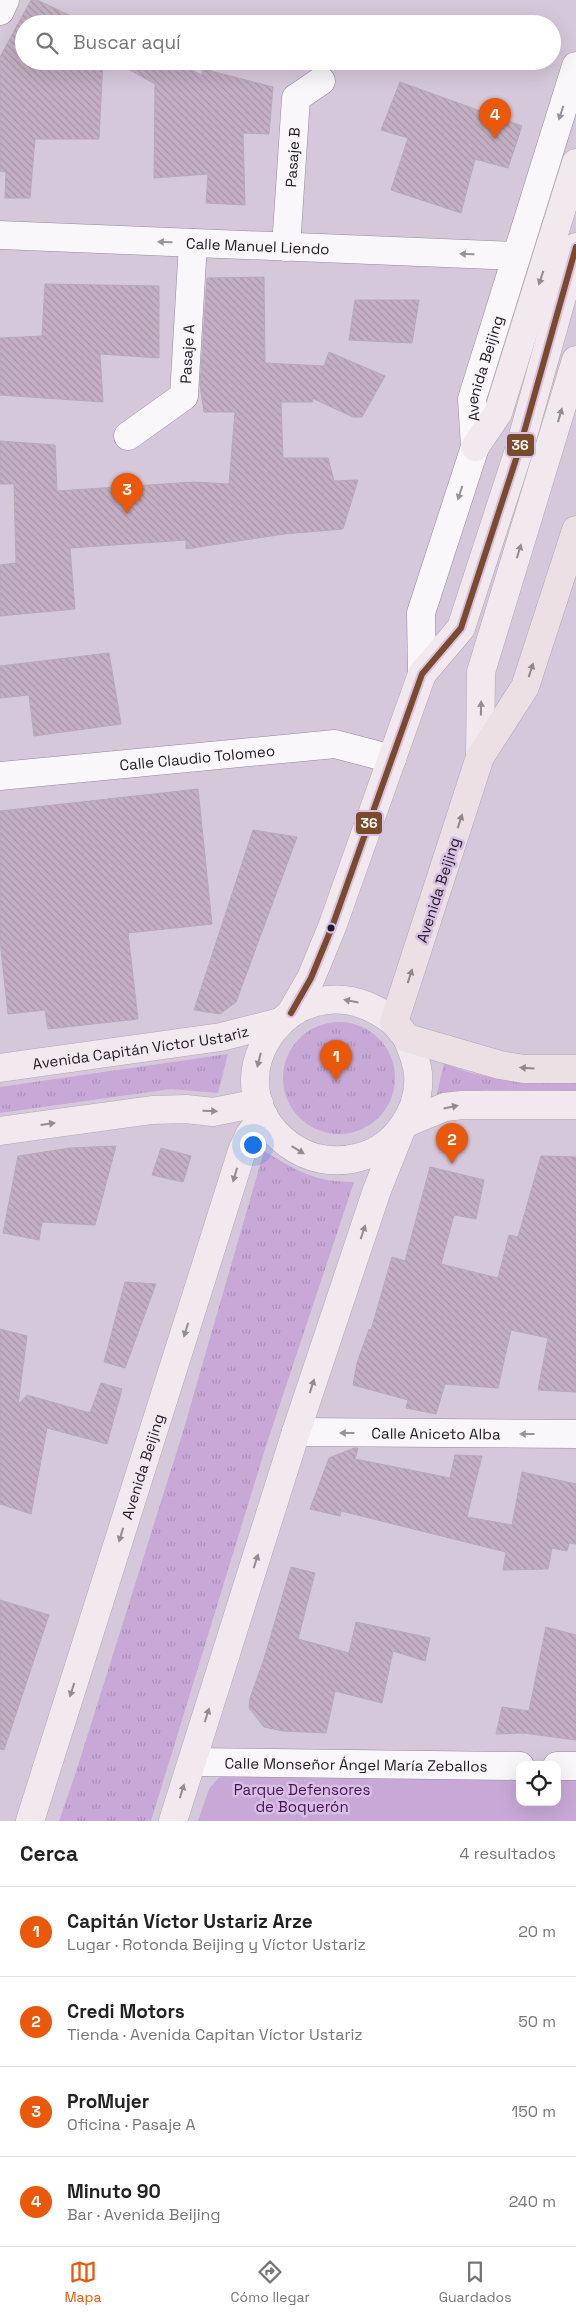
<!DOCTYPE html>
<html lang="es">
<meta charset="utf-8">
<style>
:root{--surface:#fff;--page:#f2f2f2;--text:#222;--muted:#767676;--line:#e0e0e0;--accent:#ea580c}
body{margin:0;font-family:"Space Grotesk",sans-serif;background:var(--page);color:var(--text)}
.controls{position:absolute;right:15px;bottom:15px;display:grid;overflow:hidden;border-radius:10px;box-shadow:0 5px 20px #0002}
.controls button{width:45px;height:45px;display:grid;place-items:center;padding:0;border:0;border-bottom:1px solid var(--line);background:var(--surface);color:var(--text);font:25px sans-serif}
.you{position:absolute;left:252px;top:1144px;width:18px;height:18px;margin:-12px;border:4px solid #fff;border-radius:50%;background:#1a73e8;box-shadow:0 0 0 8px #1a73e833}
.badge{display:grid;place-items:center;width:32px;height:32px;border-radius:50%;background:var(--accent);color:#fff;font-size:16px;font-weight:700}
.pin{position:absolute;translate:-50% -41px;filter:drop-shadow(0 1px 2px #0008)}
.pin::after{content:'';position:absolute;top:26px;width:18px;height:15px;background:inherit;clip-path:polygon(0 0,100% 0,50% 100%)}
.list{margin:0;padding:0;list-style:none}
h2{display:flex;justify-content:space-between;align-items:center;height:65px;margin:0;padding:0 20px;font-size:21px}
h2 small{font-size:16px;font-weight:400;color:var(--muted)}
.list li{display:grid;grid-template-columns:32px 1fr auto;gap:15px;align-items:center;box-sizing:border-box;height:90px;padding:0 20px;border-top:1px solid var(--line)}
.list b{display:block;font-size:19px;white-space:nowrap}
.list p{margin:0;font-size:16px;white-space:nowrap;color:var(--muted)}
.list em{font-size:16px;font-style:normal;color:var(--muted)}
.icon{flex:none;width:28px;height:28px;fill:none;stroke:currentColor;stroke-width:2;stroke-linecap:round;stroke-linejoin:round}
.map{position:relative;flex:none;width:576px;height:1821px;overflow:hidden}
.search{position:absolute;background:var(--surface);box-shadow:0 5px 20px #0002;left:15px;right:15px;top:15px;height:55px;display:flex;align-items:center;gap:12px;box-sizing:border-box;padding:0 18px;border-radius:28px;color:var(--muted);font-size:19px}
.sheet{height:425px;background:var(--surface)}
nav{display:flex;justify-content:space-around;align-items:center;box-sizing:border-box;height:70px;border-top:1px solid var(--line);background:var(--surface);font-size:14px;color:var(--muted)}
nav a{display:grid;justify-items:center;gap:2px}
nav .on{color:var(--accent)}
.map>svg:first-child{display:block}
</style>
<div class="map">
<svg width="576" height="1821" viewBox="0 0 576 1821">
<defs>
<pattern id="grass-tufts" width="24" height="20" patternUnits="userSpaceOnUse" patternTransform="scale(1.25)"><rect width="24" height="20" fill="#c8a8d7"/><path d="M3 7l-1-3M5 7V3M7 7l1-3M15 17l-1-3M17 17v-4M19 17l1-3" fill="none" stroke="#ac90b8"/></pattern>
<pattern id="building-back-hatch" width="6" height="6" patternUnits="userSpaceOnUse" patternTransform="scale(1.25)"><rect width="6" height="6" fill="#c4afc4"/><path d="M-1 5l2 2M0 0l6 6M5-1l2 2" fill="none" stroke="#a896a8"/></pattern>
</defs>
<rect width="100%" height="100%" fill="#d5c8db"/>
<path fill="url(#grass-tufts)" d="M283 1078a56 56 0 1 1 112 0a56 56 0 1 1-112 0Z
M228,1054l-10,39 -47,-4 -171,24v-26z
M444,1063c45,20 85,18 132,19v9l-91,-1 -49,8z
M264,1151c33,20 50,31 90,31l-88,264 -115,375h-92l17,-49 106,-337z"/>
<path fill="#c8a8d7" d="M238,1773l282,5v24h37v-24h19v43h-378l11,-32 9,-11z"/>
<path fill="url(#building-back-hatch)" stroke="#b6aab7" d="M31,0h6l49,23 -62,1v37h79l-4,78h-64l-5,59h-25l1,-26 -6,-1v-114z
M114,61h58l30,14 1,-6 70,18 -4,47 -26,-1 2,72 -39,-2 2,-29 -54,4 1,-94z
M400,82l122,44 -14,42 -33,-9 -14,54 -70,-23 17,-52 -27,-8z
M264,277l1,86 59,3 5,-14 56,24 -23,41h-9l-41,-19 1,4h-32l2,56h45l6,23 24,-1 -15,49 -59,5 -98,15v-9l-116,8 5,61 -75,7v-51l16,-2 -2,-79h-14v-43l55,4 2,46 137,-9 35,2 6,-72h-31l-4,-27 7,-107z
M45,284l114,2v72l-59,-4 3,48 -103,-7v-57l42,-2z
M355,300h64l-7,43 -63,-3z
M109,653l12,71 -87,12 -5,-41 -29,3v-32z
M198,789l14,135 -84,9 10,86 -90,10 -3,-19 -37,4 -8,-73v-130z
M253,830l44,7 -61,165 -16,12 -26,-4z
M116,1146l-21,79 -53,-3 -3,18 -36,-7 15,-77 52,-8z
M161,1148l30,8 -8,26 -31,-7z
M541,1156l35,1v235l-38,-2 10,-52 -37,-8 -13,58 -53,-4 -9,30 -30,-6 2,-8 -55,-15 4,-22 12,-34 2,1 21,-73 13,4 25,-94 54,13 -8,39 -22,-4 -13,49 57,14 11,-43 9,2z
M125,1282l31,2 -31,84 -21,-6z
M0,1329l27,7 -9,69 9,-10 63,18 11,-30 21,6 -15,55 -60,-16 -16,86 -31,-10z
M354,1448h4l-3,11 95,19 5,-23 27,1 -15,61 45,8 10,-53 54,12v60l-7,-1 -2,8 -15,-3 -4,21 -45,1 3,-18 -165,-41 -1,5 -30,-7 19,-51z
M291,1567l24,6 -17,66 51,14 7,-31 74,16 -5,23 -32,-10 -11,52 -47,-12 -9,42 -43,-2 -19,-4 -15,-19 1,-10 14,-39z
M0,1600l49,15 -45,135 -4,-1z
M546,1627l30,8v105l-53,-7 -27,1 6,-27 27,4z"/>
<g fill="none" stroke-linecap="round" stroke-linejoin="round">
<g stroke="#928896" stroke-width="29">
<g id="minor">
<path d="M0,11l5,-11"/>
<path id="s1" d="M0,235l516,21"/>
<path id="s2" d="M286,247l10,-149 25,-17"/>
<path id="s3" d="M128,436l56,-40 9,-153"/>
<path id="s4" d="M422,674l-1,-61 54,-166 -3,-48 104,-333"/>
<path id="s5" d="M0,776l335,-32 57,15"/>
<path id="s6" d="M296,1432l280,2"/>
<path id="s7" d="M192,1762l328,4"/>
<path d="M557,1766h19"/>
</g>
</g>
<g stroke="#afa8b3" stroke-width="29">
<g id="major">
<path d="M475,447l23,-34 78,-250"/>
<path d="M480,757l1,-85 95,-312"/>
<path d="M291,1013l20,-35 21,-51 90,-253 39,-46 58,-178 57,-203"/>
<path d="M394,1022c-96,-75 -191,57 -106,122 21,16 47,20 72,13 35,-9 61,-46 58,-83 -1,-13 -6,-24 -11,-36"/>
<path id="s8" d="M0,1068l221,-31 59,-15"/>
<path d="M406,1123l39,-16 17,-2h114"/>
<path d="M0,1131l152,-21 34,-1 27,3 46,-9"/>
<path id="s9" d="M30,1821l212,-670 8,-17 14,-18"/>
<path d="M173,1821l123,-389 81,-242 24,-60"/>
</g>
</g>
<g stroke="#afa8b3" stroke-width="29">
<path id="highway" d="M576,530l-51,157 -45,70 -86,265 13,16 93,27 24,4h52"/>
</g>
<use href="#minor" stroke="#f9f7fa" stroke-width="28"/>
<use href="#major" stroke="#f1e9ed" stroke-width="28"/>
<use href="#highway" stroke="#ece0e4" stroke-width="28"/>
<g stroke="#d8c0e3" stroke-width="10">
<path id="bus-1" d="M291,1013l20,-35 21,-51 90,-253 39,-46 58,-178 57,-203"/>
</g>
<use href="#bus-1" stroke="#7a4b2a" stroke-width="6"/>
</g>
<defs><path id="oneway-solid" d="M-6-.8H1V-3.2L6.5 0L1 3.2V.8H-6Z" transform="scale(1.25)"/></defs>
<g fill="#98939b">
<use href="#oneway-solid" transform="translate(561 113) rotate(108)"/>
<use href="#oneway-solid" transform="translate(165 242) rotate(-178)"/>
<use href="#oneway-solid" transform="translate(467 254) rotate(-178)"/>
<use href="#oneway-solid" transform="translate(460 493) rotate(108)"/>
<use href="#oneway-solid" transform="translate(347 1433) rotate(-180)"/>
<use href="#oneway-solid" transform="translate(527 1434) rotate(-180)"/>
</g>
<g fill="#948b93">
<use href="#oneway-solid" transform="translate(541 278) rotate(108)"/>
<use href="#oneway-solid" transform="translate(560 415) rotate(-74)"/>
<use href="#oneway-solid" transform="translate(519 551) rotate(-73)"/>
<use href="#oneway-solid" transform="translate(481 708) rotate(-89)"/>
<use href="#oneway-solid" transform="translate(351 1001) rotate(-169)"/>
<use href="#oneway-solid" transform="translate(259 1060) rotate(104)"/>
<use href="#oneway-solid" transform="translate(451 1107) rotate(-12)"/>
<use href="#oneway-solid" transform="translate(210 1111) rotate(1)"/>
<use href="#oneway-solid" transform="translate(48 1124) rotate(-8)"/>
<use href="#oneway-solid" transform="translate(298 1150) rotate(31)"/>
<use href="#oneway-solid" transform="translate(235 1175) rotate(107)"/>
<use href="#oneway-solid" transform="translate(363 1232) rotate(-72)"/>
<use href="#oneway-solid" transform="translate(186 1330) rotate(107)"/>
<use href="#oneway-solid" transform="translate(312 1386) rotate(-72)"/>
<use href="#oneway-solid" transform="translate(121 1535) rotate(107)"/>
<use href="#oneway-solid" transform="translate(256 1561) rotate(-72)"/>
<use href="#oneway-solid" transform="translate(72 1690) rotate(108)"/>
<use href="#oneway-solid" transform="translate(207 1715) rotate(-72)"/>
<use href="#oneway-solid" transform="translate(182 1791) rotate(-73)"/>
</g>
<g fill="#91868e">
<use href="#oneway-solid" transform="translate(531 670) rotate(-72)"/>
<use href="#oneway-solid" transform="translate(460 821) rotate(-72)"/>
<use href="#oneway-solid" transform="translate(410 976) rotate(-72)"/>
<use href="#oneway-solid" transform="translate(527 1068) rotate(-177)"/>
</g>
<circle fill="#221926" stroke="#d8c0e3" stroke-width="2" cx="331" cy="928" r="4.5"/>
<g text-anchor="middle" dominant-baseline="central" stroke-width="5" stroke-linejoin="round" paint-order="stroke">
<g font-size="15" fill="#221926" stroke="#d8c0e3">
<text stroke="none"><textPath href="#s2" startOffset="90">Pasaje B</textPath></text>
<text stroke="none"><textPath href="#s1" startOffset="258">Calle Manuel Liendo</textPath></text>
<text stroke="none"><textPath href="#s3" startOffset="111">Pasaje A</textPath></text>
<text stroke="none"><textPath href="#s4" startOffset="316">Avenida Beijing</textPath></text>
<text stroke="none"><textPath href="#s5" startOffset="198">Calle Claudio Tolomeo</textPath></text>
<text transform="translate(438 890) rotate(-72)">Avenida Beijing</text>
<text stroke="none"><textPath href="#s8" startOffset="142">Avenida Capitán Víctor Ustariz</textPath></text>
<text stroke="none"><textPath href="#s6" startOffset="140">Calle Aniceto Alba</textPath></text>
<text stroke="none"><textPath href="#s9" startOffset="372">Avenida Beijing</textPath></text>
<text stroke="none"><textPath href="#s7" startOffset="164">Calle Monseñor Ángel María Zeballos</textPath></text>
</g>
<g font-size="15" fill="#47105b" stroke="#d8c0e3">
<text x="302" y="1789">Parque Defensores<tspan x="302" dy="17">de Boquerón</tspan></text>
</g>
</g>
<g stroke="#d8c0e3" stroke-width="2">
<rect x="506" y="433" width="29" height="24" rx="5" fill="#7a4b2a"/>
<rect x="355" y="811" width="28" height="24" rx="5" fill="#7a4b2a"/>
</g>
<g font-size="14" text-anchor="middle" font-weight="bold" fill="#fff">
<text x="520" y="450">36</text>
<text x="369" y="828">36</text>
</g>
</svg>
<div class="controls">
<button><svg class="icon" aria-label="locate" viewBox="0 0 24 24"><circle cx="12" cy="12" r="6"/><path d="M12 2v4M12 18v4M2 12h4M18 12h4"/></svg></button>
</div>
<div class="you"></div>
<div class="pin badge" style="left:336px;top:1081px">1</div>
<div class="pin badge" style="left:452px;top:1164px">2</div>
<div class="pin badge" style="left:127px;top:514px">3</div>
<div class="pin badge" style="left:495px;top:139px">4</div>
<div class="search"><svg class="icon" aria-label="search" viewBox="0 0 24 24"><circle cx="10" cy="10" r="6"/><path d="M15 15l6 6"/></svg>Buscar aquí</div>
</div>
<section class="sheet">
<h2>Cerca<small>4 resultados</small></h2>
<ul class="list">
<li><span class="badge">1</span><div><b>Capitán Víctor Ustariz Arze</b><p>Lugar · Rotonda Beijing y Víctor Ustariz</p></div><em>20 m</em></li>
<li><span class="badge">2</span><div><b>Credi Motors</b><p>Tienda · Avenida Capitan Víctor Ustariz</p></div><em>50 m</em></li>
<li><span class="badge">3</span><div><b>ProMujer</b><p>Oficina · Pasaje A</p></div><em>150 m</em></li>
<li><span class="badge">4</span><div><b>Minuto 90</b><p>Bar · Avenida Beijing</p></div><em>240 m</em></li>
</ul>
</section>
<nav>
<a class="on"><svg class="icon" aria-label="map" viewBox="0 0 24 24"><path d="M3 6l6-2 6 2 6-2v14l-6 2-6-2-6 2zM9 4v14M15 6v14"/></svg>Mapa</a>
<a><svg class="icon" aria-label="directions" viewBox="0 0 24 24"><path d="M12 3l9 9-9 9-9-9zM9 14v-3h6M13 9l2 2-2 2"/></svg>Cómo llegar</a>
<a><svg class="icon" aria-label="saved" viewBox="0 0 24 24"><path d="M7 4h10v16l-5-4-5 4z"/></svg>Guardados</a>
</nav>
